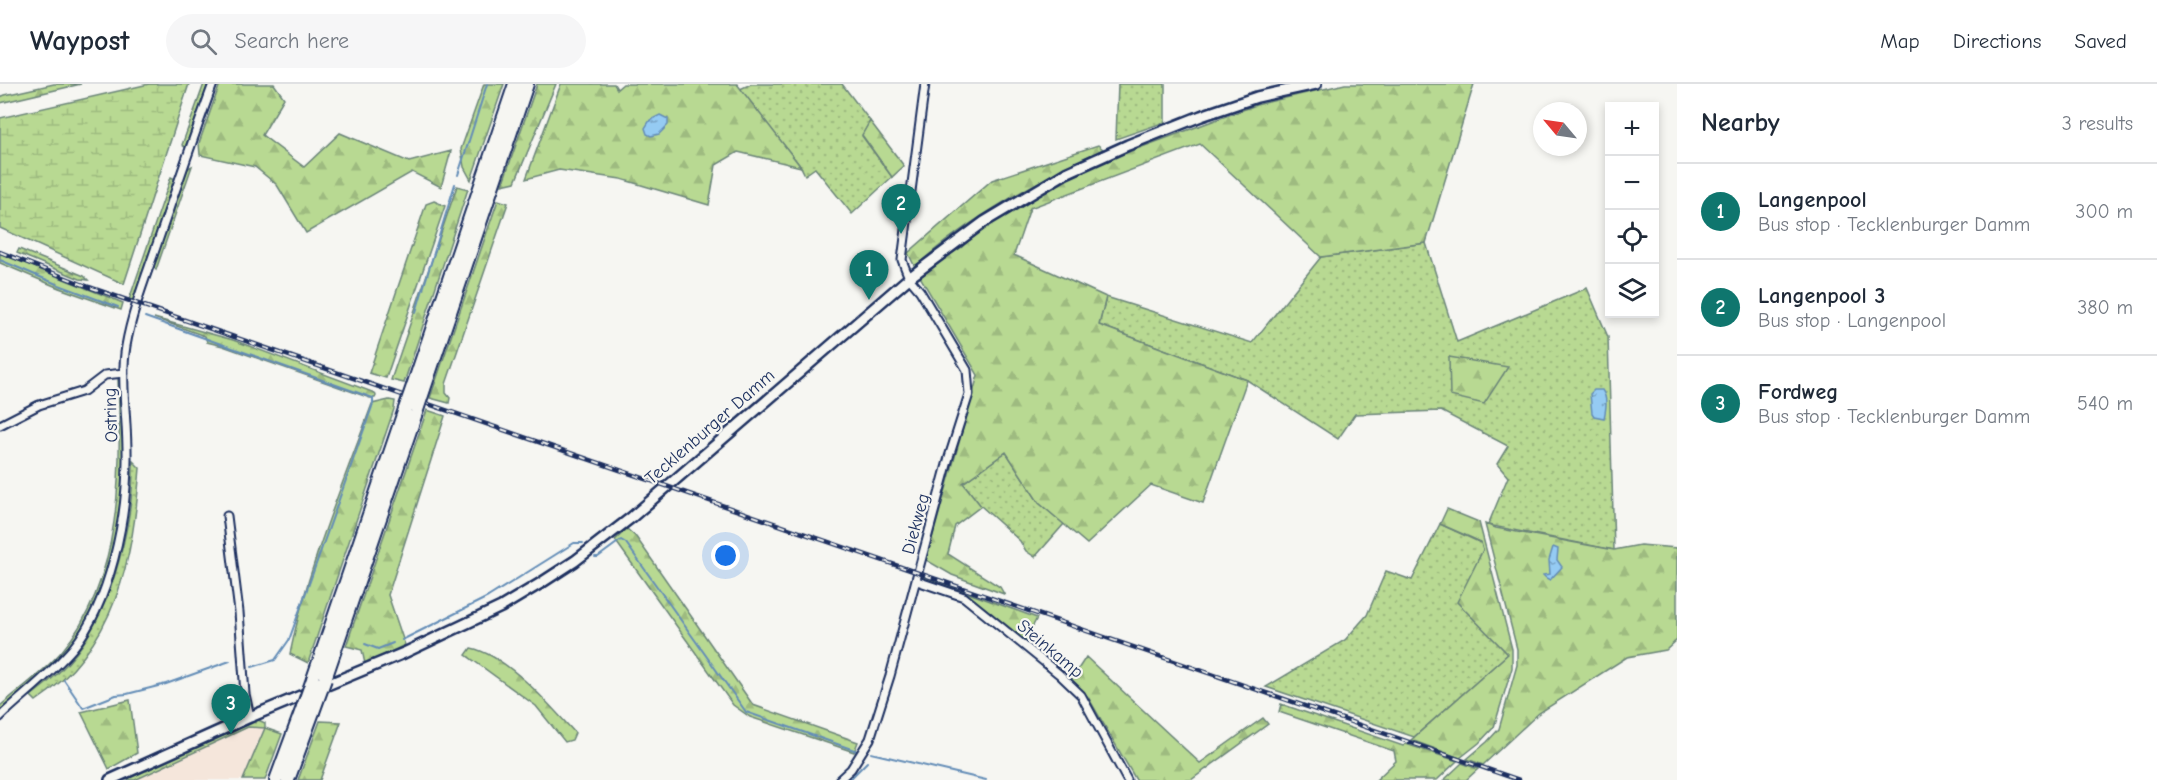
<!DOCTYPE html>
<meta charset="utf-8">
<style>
:root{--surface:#fff;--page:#f6f6f7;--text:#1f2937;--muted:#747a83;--line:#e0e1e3;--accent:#0f766e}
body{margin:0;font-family:"Comic Neue",sans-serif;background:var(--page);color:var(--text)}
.controls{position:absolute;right:18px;top:18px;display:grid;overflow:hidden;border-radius:0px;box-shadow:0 3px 9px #0003}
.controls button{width:54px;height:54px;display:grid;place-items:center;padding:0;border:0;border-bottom:2px solid var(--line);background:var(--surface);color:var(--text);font:30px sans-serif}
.compass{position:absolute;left:1533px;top:18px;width:54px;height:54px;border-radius:50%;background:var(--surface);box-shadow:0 3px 9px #0003;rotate:299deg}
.you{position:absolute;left:726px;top:472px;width:21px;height:21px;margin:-15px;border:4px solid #fff;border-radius:50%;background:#1a73e8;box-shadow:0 0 0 9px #1a73e833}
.badge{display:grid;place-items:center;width:39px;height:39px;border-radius:50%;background:var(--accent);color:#fff;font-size:20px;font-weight:700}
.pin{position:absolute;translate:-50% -50px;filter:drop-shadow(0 2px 3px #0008)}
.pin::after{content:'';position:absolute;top:32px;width:21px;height:18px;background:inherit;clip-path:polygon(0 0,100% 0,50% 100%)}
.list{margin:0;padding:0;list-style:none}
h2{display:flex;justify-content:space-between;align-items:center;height:78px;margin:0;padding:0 24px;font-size:26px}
h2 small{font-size:20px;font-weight:400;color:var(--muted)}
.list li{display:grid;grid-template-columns:39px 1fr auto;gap:18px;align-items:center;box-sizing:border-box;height:96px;padding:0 24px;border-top:2px solid var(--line)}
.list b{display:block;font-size:22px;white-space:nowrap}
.list p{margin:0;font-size:20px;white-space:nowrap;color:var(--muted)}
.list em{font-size:20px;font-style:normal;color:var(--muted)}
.icon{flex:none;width:33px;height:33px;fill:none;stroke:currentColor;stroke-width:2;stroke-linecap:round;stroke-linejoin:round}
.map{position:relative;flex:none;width:1677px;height:696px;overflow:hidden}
header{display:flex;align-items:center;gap:36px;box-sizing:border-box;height:84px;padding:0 30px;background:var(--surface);border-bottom:2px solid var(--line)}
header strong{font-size:28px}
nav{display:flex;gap:33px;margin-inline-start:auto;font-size:21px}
.search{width:420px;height:54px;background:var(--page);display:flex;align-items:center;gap:15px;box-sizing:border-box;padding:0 21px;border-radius:33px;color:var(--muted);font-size:22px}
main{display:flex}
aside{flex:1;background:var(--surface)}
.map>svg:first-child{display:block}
</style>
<header>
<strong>Waypost</strong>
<div class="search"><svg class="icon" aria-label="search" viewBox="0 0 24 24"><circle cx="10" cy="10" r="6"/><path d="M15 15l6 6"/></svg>Search here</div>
<nav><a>Map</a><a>Directions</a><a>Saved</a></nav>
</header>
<main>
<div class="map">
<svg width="1677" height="696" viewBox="0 0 1677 696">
<defs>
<pattern id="grass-dots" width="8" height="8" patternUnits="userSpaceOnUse" patternTransform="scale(1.5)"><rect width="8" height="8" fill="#b8d992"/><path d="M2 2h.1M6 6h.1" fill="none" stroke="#9ebb80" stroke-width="1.8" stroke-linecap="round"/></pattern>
<pattern id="forest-firs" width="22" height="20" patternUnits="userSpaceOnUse" patternTransform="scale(1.5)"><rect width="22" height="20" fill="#b8d992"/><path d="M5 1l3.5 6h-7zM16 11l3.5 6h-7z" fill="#9ebb80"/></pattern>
<pattern id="wetland-marsh" width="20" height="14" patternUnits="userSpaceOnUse" patternTransform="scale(1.5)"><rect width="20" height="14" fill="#b8d992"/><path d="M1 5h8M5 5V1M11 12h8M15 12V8" fill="none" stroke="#9ebb80"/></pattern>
<pattern id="water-ripples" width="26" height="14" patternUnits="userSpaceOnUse" patternTransform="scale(1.5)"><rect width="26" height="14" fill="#95cbf3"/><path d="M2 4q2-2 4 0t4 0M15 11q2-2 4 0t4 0" fill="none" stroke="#79a5c8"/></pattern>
</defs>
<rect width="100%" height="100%" fill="#f6f6f2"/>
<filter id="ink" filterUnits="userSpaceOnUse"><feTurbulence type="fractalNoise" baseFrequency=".0167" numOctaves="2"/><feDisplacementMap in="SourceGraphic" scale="12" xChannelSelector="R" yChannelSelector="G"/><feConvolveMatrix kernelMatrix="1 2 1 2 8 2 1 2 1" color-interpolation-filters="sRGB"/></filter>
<g filter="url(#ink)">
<path fill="#f5e6db" d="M248,643l17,1 -22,52h-108z"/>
<path fill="url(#grass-dots)" stroke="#6a8478" stroke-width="1.5" d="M204,0h5l-24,63 -3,-2z
M751,0h91l28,37 -8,15 30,41 -40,37 -37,-46 -10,7 -4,-8 -61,-78z
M1118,0h47v38l-49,17z
M171,93l4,2 -2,7 -40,115 -4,-1z
M1426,159l31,99 130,-54 21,49 6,213 -126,-25 20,-48 -11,-13 11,-18 -67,-35 -86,3 -17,25 -91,-59 -148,-55 7,-28 146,46 69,-86z
M118,296l3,2c1,23 3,46 3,69 0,61 -15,141 -51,191 -20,28 -49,46 -73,70v-6c21,-18 44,-34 62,-55 60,-71 60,-183 56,-271z
M1006,368l33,51 25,21 -29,33 -9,-6 -6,-10 -39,-35 -18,-23z
M133,377l7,7c-7,90 -23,179 -104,233l-5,-5c17,-13 33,-27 46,-44 36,-46 57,-133 56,-191z
M1440,440l41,19 2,7 -25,52 50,52 -94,83 -148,-50 79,-47 22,-25 19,-44 26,9z
M256,635l9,4v5l-17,-1 -113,53h-13l74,-35 35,-12z"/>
<path fill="url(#forest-firs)" stroke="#6a8478" stroke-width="1.5" d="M54,0h27l-81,19v-6l5,-2z
M220,0h54l10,14 -22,37 42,32 36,-34 69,29 42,-11 -10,36 -29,-15 -106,61 -29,-48 -22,-18 -55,-12 -1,-12z
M484,0h20l-33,96 -7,-13 -3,-18z
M537,0h19l-41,98 -13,3z
M561,0h53l3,5 6,-5h114l64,83 -63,-15 -22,13 -7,40 -88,-26 -62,-9 -33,9z
M1345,0h129l-48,159 -105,14 -121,-113 -170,64 -16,47 92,42 -7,28 148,55 -44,123 -52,-18 -64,59 -48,-41 -33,-51 -43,31 18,23 -26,20 -7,28 52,33 4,7 -52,-19 -26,-15 52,-185 -59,-100 43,-28 17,-17 75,-45 58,-27 144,-53z
M870,37l34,45 -12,11 -30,-42z
M1098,61l5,4c-64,31 -136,70 -188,118l-7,-14 84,-73z
M192,82l-36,104 -3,-4 35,-98z
M457,102l11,3 -64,194 -13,-3z
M498,116l10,3 -62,181v9l4,5 -1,5 -19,-5z
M434,117l11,5 -59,172 -17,-5 57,-169z
M19,165l65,27 4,4 -8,-1 -63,-26z
M0,169l123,50 -2,7 -62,-22 -59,-25z
M154,234l79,22 142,53 1,3 -1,2h-5l-147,-52 -16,-4 -2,-6z
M1449,273l59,10 -24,37 -34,-8z
M389,316l6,1 -1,8 -86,254 -18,-9c17,-86 52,-168 82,-250z
M427,326l18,6 -57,179 17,50 -40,19 -3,-14 -16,-4z
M1447,425l32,13 33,127v19l-18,59 -15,16 -19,15 -49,-18 97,-86 -51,-52 26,-52 -2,-8 -41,-18z
M1485,440l11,4 118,22 26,-5 37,3v92l-11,10 -39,7 -88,56 -56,52 -16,-6 20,-17 12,-13 18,-64v-16z
M627,445l9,8 117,168 105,37 -4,10 -104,-35 -17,-12 -118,-165z
M922,492l115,42 -13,25 -57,-48 -12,-7 -34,-9z
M471,564c37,8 79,57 104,85l-3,7 -7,2 -29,-36 -70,-51z
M1086,573l114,106 63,-45 5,6 -77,56h-55l-48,-83 -17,-17z
M130,616l7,53 -28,16 -28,-57z
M1281,620l122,42 3,-2 51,17 -20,19h-61l20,-19 -2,-10 -115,-39z
M320,637l21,1 -21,58h-22z
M265,644l17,6 -17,46h-22z
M1462,679l16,6 -12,11h-22z"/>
<path fill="url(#wetland-marsh)" stroke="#6a8478" stroke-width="1.5" d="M149,0h40l-65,200 -124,-56v-110z"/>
<path fill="url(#water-ripples)" stroke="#648db7" stroke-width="1.5" d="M660,31l8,4v6l-9,9 -8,2 -4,-2 -2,-6 5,-8z
M1594,306h8c6,8 4,19 2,28l-10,-2 -2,-3 -2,-19z
M1553,463l5,2 -1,11 5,7 -12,13 -4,-2 -3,-3 7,-1 -1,-14z"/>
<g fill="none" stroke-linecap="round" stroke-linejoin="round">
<path stroke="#648db7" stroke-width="2" d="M458,91l29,-91
M0,176l59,25 59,22
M416,228l39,-128
M145,233l228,81v6l-84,236 -14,20 -23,7
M595,473h3l23,-17 5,3 120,169 111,39
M402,556l86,-43 86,-54h9
M365,560l13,5 15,-6
M64,596l19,28 33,-13 11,-1 39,-10 64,-23
M871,669l115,27
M849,696l18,-18"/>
<g stroke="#1b2f5e" stroke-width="11">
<path id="minor" d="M0,341l39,-20 45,-14 21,-16 19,-2
M227,432l12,96 6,82 5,23
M917,497l47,16 95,77 22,21 46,85
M0,633c24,-23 51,-43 73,-69 37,-45 54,-130 54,-188 1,-38 -7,-77 -1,-114 6,-34 19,-67 30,-99 19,-55 37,-109 57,-163
M839,696l12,-11 19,-30 20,-63 59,-219 20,-63 -2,-24 -47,-79 -11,-13 -7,-18 23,-176"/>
</g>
<g stroke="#1b2f5e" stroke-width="14">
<path id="secondary" d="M110,696l140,-63 154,-64 97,-46 40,-24 34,-22 57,-44 277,-239 75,-56 82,-49 62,-28 73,-29 56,-19 59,-13"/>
</g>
<g stroke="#1b2f5e" stroke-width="16">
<path id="motorway" d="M413,302l102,-302
M424,305l103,-305
M313,595l92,-270
M325,595l92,-269
M276,696l27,-73
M288,696l25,-68"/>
</g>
<use href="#minor" stroke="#f6f6f2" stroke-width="7"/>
<use href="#secondary" stroke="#f6f6f2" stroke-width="9"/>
<use href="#motorway" stroke="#f6f6f2" stroke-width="12"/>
<g stroke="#1b2f5e" stroke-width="4.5">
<path id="rail" d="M0,168l89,35 1430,493"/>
</g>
<use href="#rail" stroke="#f6f6f2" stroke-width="2" stroke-dasharray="7" stroke-linecap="butt"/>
<g stroke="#1b2f5e" stroke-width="16" stroke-linecap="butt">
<path id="motorway-bridge" d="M405,325l8,-23
M417,326l7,-21
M303,623l10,-28
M313,628l12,-33"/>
</g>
<use href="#motorway-bridge" stroke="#f6f6f2" stroke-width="12"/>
</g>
</g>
<g text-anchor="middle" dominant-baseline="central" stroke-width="4.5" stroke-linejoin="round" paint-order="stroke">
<g font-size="18" fill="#1b2f5e" stroke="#f6f6f2">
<text transform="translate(111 331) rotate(-92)">Ostring</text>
<text transform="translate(710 343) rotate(-41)">Tecklenburger Damm</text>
<text transform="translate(916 440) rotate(-75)">Diekweg</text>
<text transform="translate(1050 565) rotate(40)">Steinkamp</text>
</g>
</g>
</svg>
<div class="controls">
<button>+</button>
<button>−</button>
<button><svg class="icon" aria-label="locate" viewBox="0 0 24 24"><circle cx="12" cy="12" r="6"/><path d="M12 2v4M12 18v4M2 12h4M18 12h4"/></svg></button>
<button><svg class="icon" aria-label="layers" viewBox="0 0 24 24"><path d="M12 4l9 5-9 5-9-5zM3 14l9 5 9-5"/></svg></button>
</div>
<svg class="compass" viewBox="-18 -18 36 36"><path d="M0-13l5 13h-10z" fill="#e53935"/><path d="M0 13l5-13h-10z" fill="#747a83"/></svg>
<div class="you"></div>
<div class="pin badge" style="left:869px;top:216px">1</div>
<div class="pin badge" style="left:901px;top:150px">2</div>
<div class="pin badge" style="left:231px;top:650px">3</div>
</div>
<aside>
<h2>Nearby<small>3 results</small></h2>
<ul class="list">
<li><span class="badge">1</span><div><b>Langenpool</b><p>Bus stop · Tecklenburger Damm</p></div><em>300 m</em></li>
<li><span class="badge">2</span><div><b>Langenpool 3</b><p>Bus stop · Langenpool</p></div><em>380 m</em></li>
<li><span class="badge">3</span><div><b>Fordweg</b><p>Bus stop · Tecklenburger Damm</p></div><em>540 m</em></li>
</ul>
</aside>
</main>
